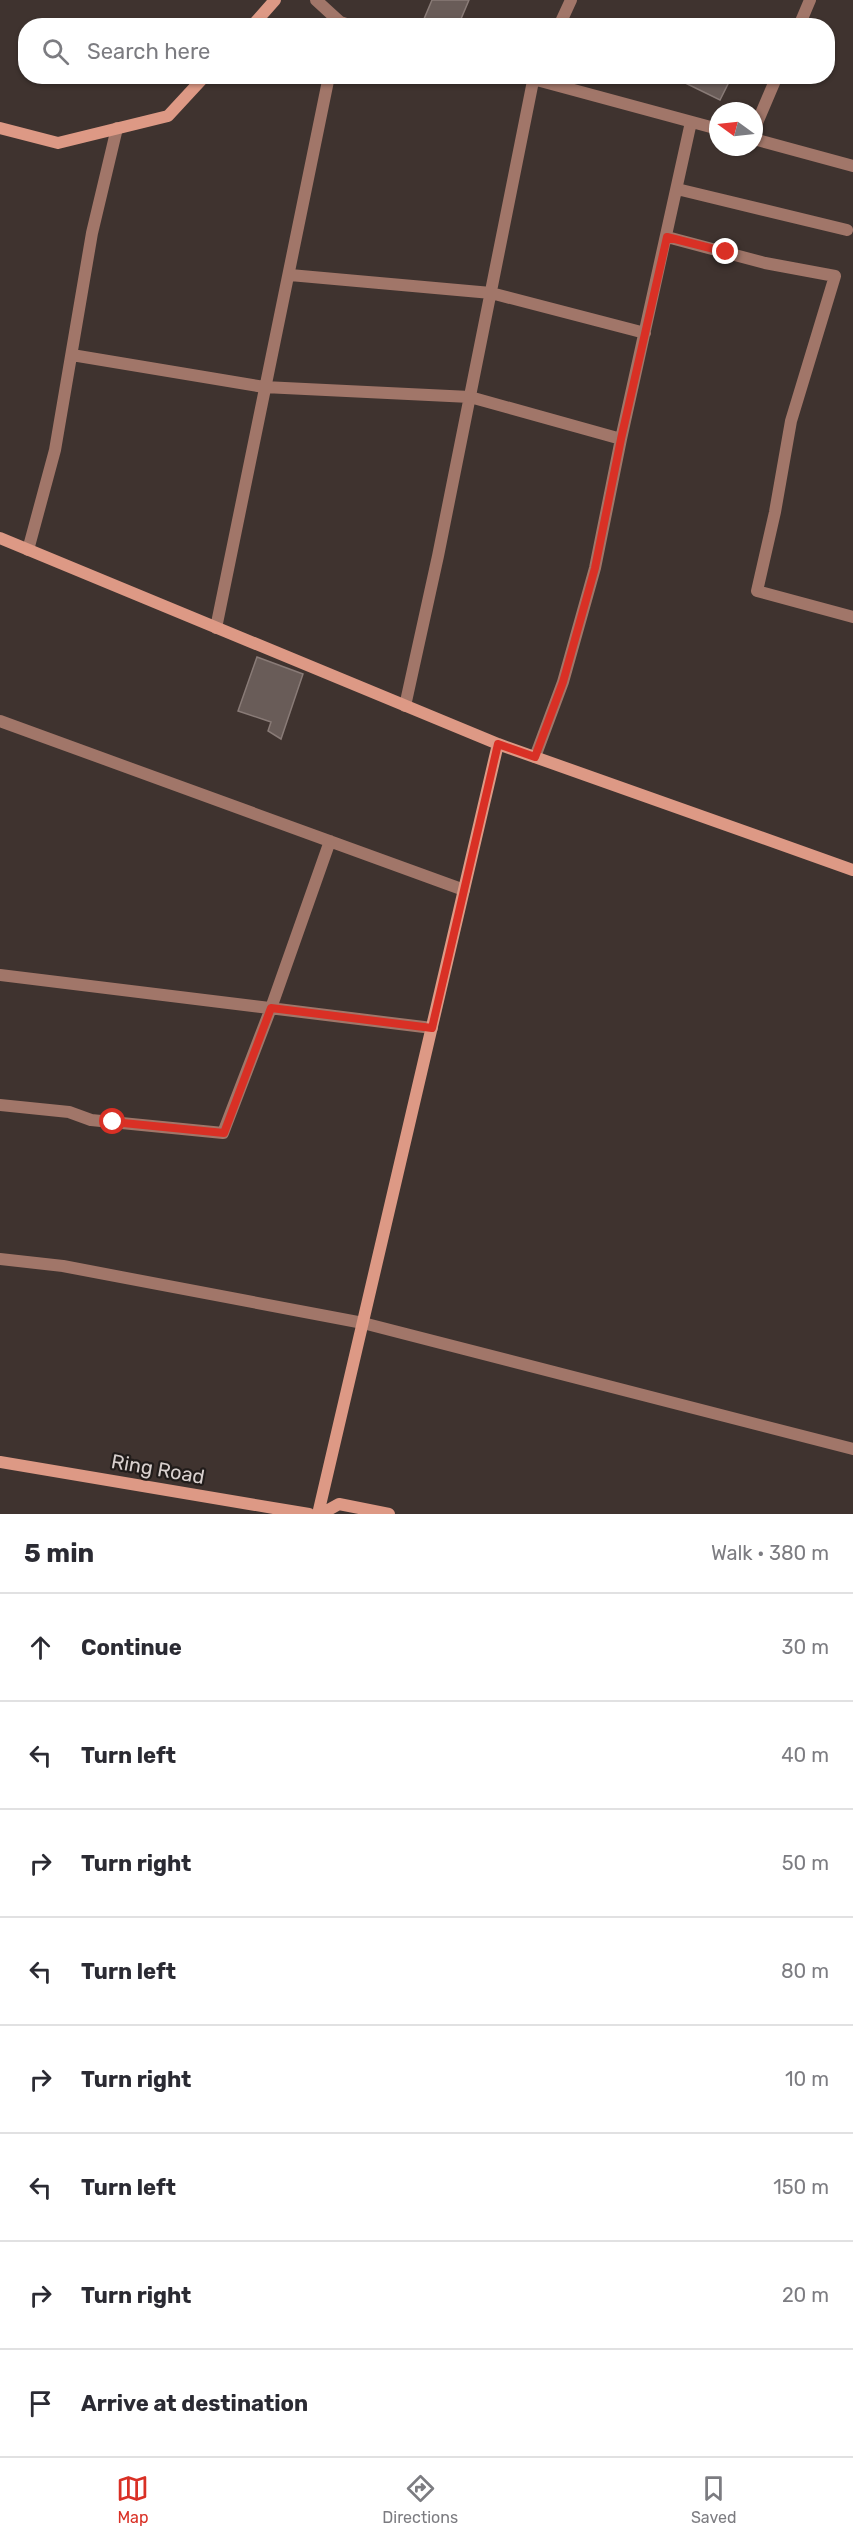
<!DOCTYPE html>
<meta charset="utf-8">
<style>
:root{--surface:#fff;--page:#f2f2f3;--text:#2b2b33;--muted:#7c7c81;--line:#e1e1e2;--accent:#d93025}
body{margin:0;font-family:Rubik,sans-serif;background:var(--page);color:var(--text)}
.compass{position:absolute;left:709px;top:102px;width:54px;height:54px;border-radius:50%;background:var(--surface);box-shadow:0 2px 4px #0004;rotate:285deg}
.stop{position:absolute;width:18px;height:18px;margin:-14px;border:4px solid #d93025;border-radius:50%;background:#fff}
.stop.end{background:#d93025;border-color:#fff;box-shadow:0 2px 6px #0008}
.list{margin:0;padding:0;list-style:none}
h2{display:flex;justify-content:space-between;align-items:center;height:78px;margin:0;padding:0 24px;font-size:26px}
h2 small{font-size:20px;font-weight:400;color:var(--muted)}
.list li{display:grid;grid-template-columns:39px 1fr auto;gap:18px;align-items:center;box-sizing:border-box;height:108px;padding:0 24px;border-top:2px solid var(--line)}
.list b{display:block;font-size:22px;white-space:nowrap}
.list em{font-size:20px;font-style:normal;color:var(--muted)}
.icon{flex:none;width:33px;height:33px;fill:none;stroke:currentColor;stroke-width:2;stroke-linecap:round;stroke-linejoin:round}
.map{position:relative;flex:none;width:853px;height:1514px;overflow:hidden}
.search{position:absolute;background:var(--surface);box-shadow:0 2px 4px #0004;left:18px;right:18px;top:18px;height:66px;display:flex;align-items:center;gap:15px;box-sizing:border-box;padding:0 21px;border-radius:24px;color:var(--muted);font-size:22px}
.sheet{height:942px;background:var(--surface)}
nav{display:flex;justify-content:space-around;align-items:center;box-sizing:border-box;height:84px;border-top:2px solid var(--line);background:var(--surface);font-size:16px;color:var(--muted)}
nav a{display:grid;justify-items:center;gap:3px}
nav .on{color:var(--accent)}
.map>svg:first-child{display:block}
</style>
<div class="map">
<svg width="853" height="1514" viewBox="0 0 853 1514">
<rect width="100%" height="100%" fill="#3f332f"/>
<path fill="#695c58" stroke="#897b77" stroke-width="1.5" d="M432,0h37l-11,26h-37z
M671,76h61l-12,24z
M257,657l46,17 -22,65 -13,-8 3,-9 -33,-11z"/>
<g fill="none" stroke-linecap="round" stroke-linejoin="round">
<path stroke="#a17669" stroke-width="12" d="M316,0l24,22 12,4
M559,26l12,-26
M799,26l11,-26
M522,76l196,53
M754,130l23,-54
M754,139l99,27
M677,189l170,41
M667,237l98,26 70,13 -44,145 -16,91 -18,79 96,26
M290,275l201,18 154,40
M72,355l192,32 206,10 151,42
M28,550l27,-100 37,-217 25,-105
M216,628l113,-552
M405,706l33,-150 96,-480
M0,721l464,169
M535,757l28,-75 32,-114 26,-129 70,-317
M0,975l432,53
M0,1105l69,7 22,8 132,13 48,-125 59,-167
M0,1259l63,7 300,57 490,126"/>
<path stroke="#dd9985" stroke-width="12" d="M252,26l23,-26
M0,128l58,15 110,-27 37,-40
M0,538l498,206 355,126
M0,1462l309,52
M318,1514l180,-770
M321,1514l18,-10 50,10"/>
</g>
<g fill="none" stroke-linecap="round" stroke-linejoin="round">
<path stroke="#d93025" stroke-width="8" d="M113,1122l111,11 47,-125 161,20 66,-284 37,13 28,-75 32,-114 26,-129 46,-202 59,15"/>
</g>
<g text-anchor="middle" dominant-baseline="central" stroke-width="4.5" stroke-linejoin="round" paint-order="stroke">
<g font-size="20" fill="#d8d0ce" stroke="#211c1a">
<text transform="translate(158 1469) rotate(10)">Ring Road</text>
</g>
</g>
</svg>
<svg class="compass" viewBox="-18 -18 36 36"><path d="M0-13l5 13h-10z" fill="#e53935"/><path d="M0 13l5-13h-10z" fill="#7c7c81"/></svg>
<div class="stop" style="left:113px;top:1122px"></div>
<div class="stop end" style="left:726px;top:252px"></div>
<div class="search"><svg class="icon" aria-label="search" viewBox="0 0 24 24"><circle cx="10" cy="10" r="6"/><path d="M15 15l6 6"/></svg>Search here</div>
</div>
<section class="sheet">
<h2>5 min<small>Walk · 380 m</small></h2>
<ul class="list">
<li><svg class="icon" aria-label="ahead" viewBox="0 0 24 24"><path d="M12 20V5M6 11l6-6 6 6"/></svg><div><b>Continue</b></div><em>30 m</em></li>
<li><svg class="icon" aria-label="left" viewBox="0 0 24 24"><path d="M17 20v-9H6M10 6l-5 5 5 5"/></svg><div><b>Turn left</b></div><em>40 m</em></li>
<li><svg class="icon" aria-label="right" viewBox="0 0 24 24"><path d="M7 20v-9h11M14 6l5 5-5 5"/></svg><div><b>Turn right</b></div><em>50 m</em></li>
<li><svg class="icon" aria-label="left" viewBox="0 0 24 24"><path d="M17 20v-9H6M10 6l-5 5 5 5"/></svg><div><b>Turn left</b></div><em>80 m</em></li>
<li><svg class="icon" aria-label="right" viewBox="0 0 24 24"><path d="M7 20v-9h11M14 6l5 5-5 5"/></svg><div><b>Turn right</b></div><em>10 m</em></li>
<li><svg class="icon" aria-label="left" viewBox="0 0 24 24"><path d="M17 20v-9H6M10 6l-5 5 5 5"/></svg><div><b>Turn left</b></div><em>150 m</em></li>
<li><svg class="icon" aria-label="right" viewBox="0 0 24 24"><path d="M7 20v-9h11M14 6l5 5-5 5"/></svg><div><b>Turn right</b></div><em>20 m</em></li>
<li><svg class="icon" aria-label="arrive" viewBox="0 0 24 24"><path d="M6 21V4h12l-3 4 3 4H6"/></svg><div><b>Arrive at destination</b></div></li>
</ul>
</section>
<nav>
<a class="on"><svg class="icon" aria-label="map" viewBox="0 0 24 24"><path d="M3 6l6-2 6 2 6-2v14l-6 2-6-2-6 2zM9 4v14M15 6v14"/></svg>Map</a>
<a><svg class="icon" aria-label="directions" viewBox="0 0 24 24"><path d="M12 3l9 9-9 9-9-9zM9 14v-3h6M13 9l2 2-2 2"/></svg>Directions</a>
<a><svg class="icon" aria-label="saved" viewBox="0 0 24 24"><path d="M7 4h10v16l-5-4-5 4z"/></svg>Saved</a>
</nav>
